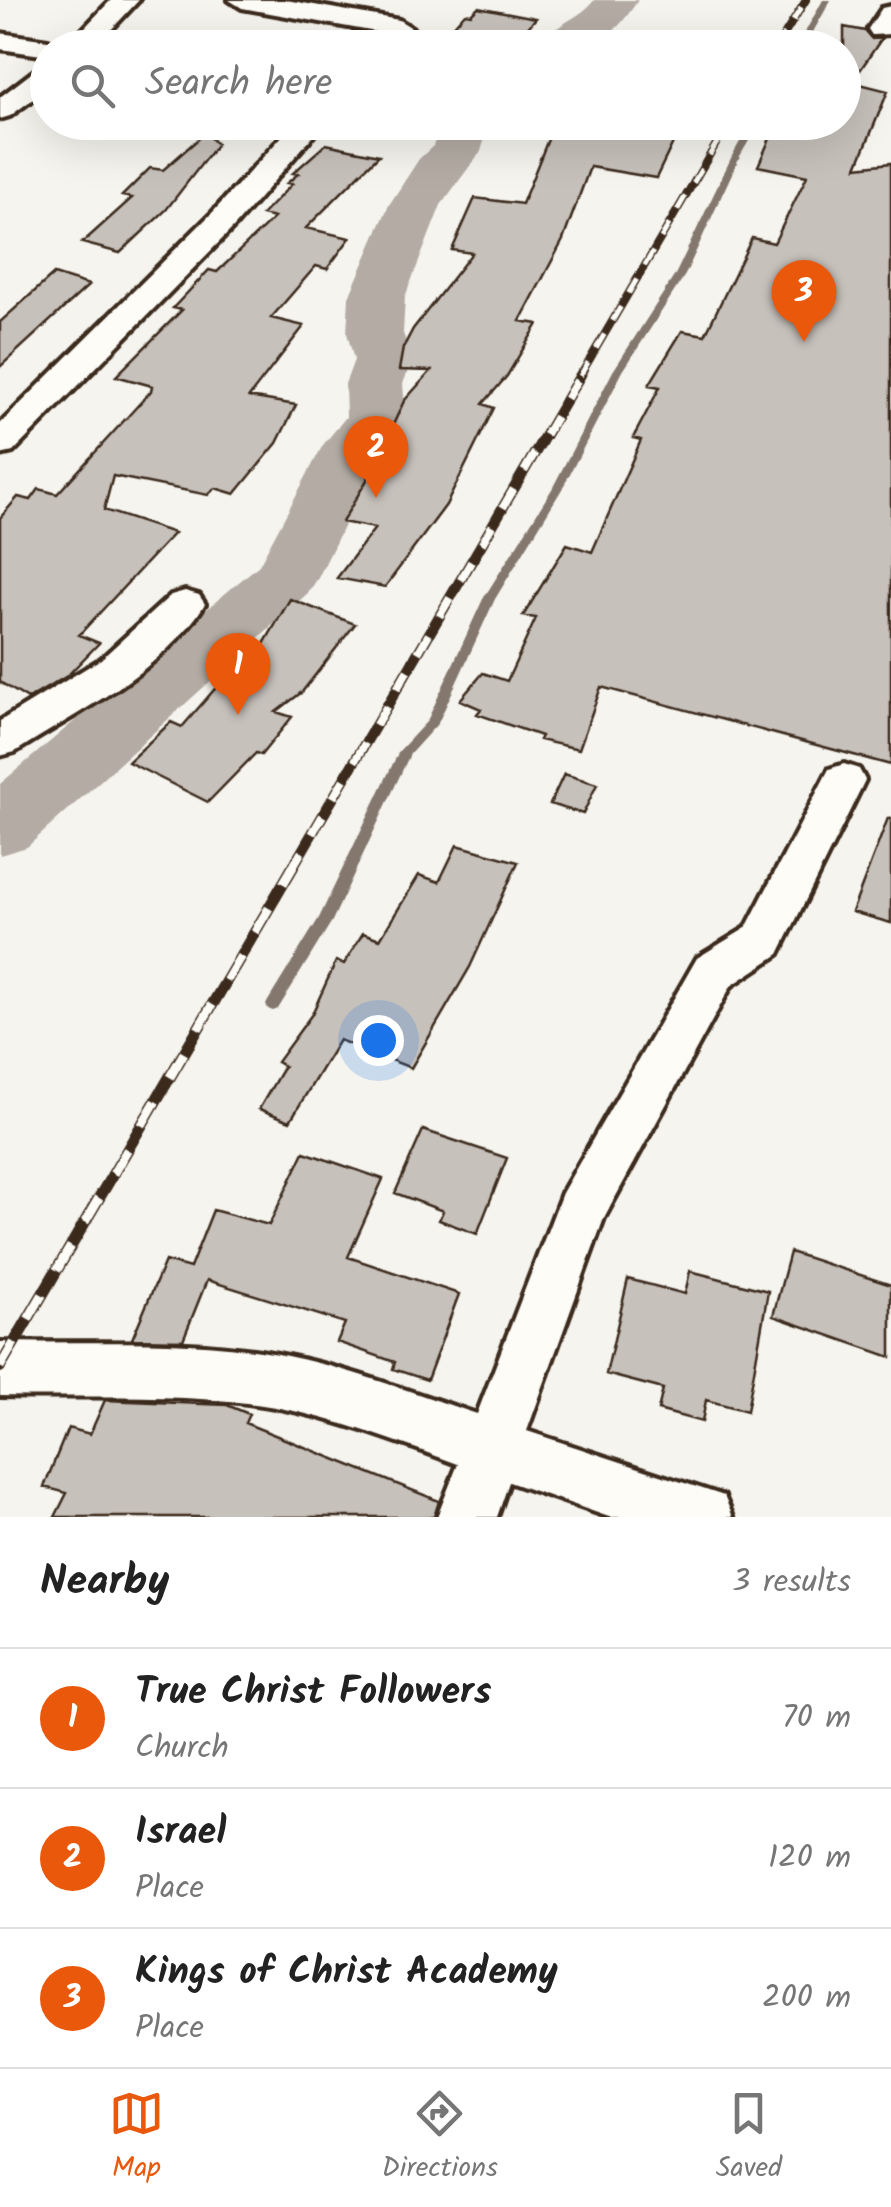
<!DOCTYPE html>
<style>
:root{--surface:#fff;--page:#f2f2f2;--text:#222;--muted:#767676;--line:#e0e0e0;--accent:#ea580c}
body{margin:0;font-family:Kalam,sans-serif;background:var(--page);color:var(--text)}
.you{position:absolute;left:378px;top:1040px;width:35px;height:35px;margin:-25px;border:8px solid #fff;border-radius:50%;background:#1a73e8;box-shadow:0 0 0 15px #1a73e833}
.badge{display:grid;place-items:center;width:65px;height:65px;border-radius:50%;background:var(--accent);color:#fff;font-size:32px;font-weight:700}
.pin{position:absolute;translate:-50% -82px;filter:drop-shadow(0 2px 5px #0008)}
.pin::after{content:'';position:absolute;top:52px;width:35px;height:30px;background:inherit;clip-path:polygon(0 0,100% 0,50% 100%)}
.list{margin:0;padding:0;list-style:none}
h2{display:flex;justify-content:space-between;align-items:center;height:130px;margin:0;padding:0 40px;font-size:42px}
h2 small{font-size:32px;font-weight:400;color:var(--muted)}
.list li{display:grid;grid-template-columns:65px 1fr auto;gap:30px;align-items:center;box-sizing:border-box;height:140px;padding:0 40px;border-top:2px solid var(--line)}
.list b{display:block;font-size:38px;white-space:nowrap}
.list p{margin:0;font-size:32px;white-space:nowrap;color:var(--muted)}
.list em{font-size:32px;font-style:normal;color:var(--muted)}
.icon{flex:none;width:55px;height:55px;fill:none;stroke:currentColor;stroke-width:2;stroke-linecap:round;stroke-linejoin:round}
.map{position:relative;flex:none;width:891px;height:1517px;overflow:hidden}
.search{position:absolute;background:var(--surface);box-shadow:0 10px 40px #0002;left:30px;right:30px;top:30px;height:110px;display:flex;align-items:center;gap:25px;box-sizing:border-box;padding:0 35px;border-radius:55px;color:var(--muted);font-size:38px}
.sheet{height:550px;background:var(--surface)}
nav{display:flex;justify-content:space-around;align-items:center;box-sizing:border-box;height:140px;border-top:2px solid var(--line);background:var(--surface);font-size:28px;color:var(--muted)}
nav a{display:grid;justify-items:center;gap:5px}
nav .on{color:var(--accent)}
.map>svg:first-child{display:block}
</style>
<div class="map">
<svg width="891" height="1517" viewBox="0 0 891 1517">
<rect width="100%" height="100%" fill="#f5f4ee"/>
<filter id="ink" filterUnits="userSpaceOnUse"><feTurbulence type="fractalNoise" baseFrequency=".01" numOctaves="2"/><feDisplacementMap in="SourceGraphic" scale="20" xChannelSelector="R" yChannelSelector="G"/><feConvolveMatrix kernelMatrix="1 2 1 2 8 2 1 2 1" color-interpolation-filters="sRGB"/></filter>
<g filter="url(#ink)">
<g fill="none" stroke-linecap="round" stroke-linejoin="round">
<path fill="#84786e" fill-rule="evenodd" d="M823,0h8l-27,48h-8z
M751,122h9l-20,34 -55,119 -62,96 -61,118 -67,110 -57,124 -28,31 -78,167 -54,88 -5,2 -5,-2 -2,-4 2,-4 51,-83 80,-167 28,-30 56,-122 69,-110 61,-118 62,-96 57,-119z"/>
<path fill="#b4aca4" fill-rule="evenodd" d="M594,0h44c-30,47 -48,48 -101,48 17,-25 44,-29 57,-48z
M441,122h49l-9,29 -40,54 -36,92 -2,36 9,27 -9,24 3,36 -26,32 -62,126 -10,15 -281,254 -27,8v-71l259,-219 64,-120 23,-28 -1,-33 9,-24 -7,-27 2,-36 40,-92 30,-46 14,-13z"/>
</g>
<path fill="#c7c1bb" stroke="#3b2a1e" stroke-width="2.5" d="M478,7l58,11 -26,30h-76l31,-35 6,1z
M844,27l21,4 7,8 10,-1 -30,44 36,9 -31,76 34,-4v602l-290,-78 -22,62 -40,-9 2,-4 -64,-22 4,-5 -21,-9 23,-27 24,8 29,-63 -13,-2 44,-72 25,8 49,-112 -8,-2 27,-51 -11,-2 33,-54 23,4 47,-97 22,5 33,-67 -49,-10 19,-44h67z
M555,122h128l-27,56 -66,-11 -27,73 -43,81 18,3 -31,52 -24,28 11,4 -48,97 -61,82 -48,-9 38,-50 -33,-6 28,-47 34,-74 27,-30 -32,-1 4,-22 10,-19 59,-76 -20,-3 23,-52 47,6z
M205,133l12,11 -51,66 -46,43 -38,-10 50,-45 -10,-2 28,-28 13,2z
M326,144l53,11 -73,73 44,10 -23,31 -11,-3 -45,52 33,8 -55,71 47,8 -19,38 -42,51 -20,-6 -7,7 -95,-19 -9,34 70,23 -95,102 20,8 -32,33 -39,23 -28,-17v-164l18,-21 13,3 8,-11 18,5 94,-103 1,-5 -36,-10 66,-66 -9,-2 36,-38 8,2 57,-54 -12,-3 30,-31 -5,-1 11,-9 -5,-1z
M54,274l35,11 -89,82v-45z
M290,599l65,25 -53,68 -26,20 16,5 -31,38 -5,-2 -48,49 -80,-40 43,-40 11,5 44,-51 16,6z
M564,774l33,10 -14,30 -33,-10z
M888,818l3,1v104l-39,-11z
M457,845l61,17 -48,105 -59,101 -72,-28 -49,81 -31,-12 25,-43 -7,-4 35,-48 24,-53 8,3 19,-31 17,6 39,-64 20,7z
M423,1130l84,28 -30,76 -38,-14 4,-9 -48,-18z
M304,1152l79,27 -35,78 111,37 -32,86 -34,-11 2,-7 -58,-20 8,-19 -138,-43 -24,60 -51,-1 33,-78 25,7 23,-58 56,15z
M790,1252l101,33v72l-118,-41z
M690,1271l78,20 -21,120 -41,-11 -4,22 -44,-12 5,-21 -57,-15 22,-95 57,15z
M105,1400l122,5 22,9 -4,9 194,78 -5,16h-379l12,-24 -23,-6 24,-59 22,6z"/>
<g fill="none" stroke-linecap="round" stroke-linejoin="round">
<g stroke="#3b2a1e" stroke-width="8">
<path id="minor" d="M111,0h28l-45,48h-29z
M229,0h57l113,20 13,8 -13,8 -157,-28z
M891,6v28l-19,1 -4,-6 14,-21z
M0,33l48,7 13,8h-13v8l-48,-7z
M48,66v22l-38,28 -10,3v-22l38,-29z
M295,122h30l-90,104 -222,226 -13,3v-31l213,-212z
M185,591l14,4 6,9c-42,67 -126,107 -190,148l-15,4v-35l101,-62 70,-64z
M844,764l15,5 6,11 -86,174 -48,32 -127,232 -77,213 197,65 9,21h-124l-100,-35 -12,35h-60l21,-53c-60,-22 -120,-45 -183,-57 -89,-15 -184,-9 -275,-11v-54c91,2 188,-5 278,12 68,13 133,38 199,60l85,-221 135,-235 49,-30 83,-159z"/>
</g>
<use href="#minor" fill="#fdfcf7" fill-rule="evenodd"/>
<g stroke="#3b2a1e" stroke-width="8">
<path id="rail-far2" d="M776,48l30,-48
M580,376l149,-254"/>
</g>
<g stroke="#3b2a1e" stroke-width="11">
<path id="rail-far1" d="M291,870l290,-496"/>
</g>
<g stroke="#3b2a1e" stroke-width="12">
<path id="rail" d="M0,1367l293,-500"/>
</g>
<use href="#rail-far2" stroke="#fdfcf7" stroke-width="5" stroke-dasharray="16" stroke-linecap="butt"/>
<use href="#rail-far1" stroke="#fdfcf7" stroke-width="8" stroke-dasharray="21" stroke-linecap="butt"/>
<use href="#rail" stroke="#fdfcf7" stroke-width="9" stroke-dasharray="28" stroke-linecap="butt"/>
</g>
</g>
</svg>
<div class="you"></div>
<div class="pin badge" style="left:238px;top:715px">1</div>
<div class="pin badge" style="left:376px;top:498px">2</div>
<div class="pin badge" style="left:804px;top:342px">3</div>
<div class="search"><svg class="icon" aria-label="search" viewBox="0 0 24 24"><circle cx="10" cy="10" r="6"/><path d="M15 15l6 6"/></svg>Search here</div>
</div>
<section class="sheet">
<h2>Nearby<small>3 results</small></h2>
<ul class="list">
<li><span class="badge">1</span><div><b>True Christ Followers</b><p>Church</p></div><em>70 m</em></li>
<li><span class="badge">2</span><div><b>Israel</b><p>Place</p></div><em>120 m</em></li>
<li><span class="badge">3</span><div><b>Kings of Christ Academy</b><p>Place</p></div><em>200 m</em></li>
</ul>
</section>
<nav>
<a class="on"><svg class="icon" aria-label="map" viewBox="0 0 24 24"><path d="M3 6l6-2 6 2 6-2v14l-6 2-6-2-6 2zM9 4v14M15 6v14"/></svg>Map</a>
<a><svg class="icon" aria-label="directions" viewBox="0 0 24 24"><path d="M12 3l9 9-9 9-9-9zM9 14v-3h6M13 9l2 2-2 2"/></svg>Directions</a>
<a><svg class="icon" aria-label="saved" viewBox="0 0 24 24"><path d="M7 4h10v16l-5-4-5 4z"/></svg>Saved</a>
</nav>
